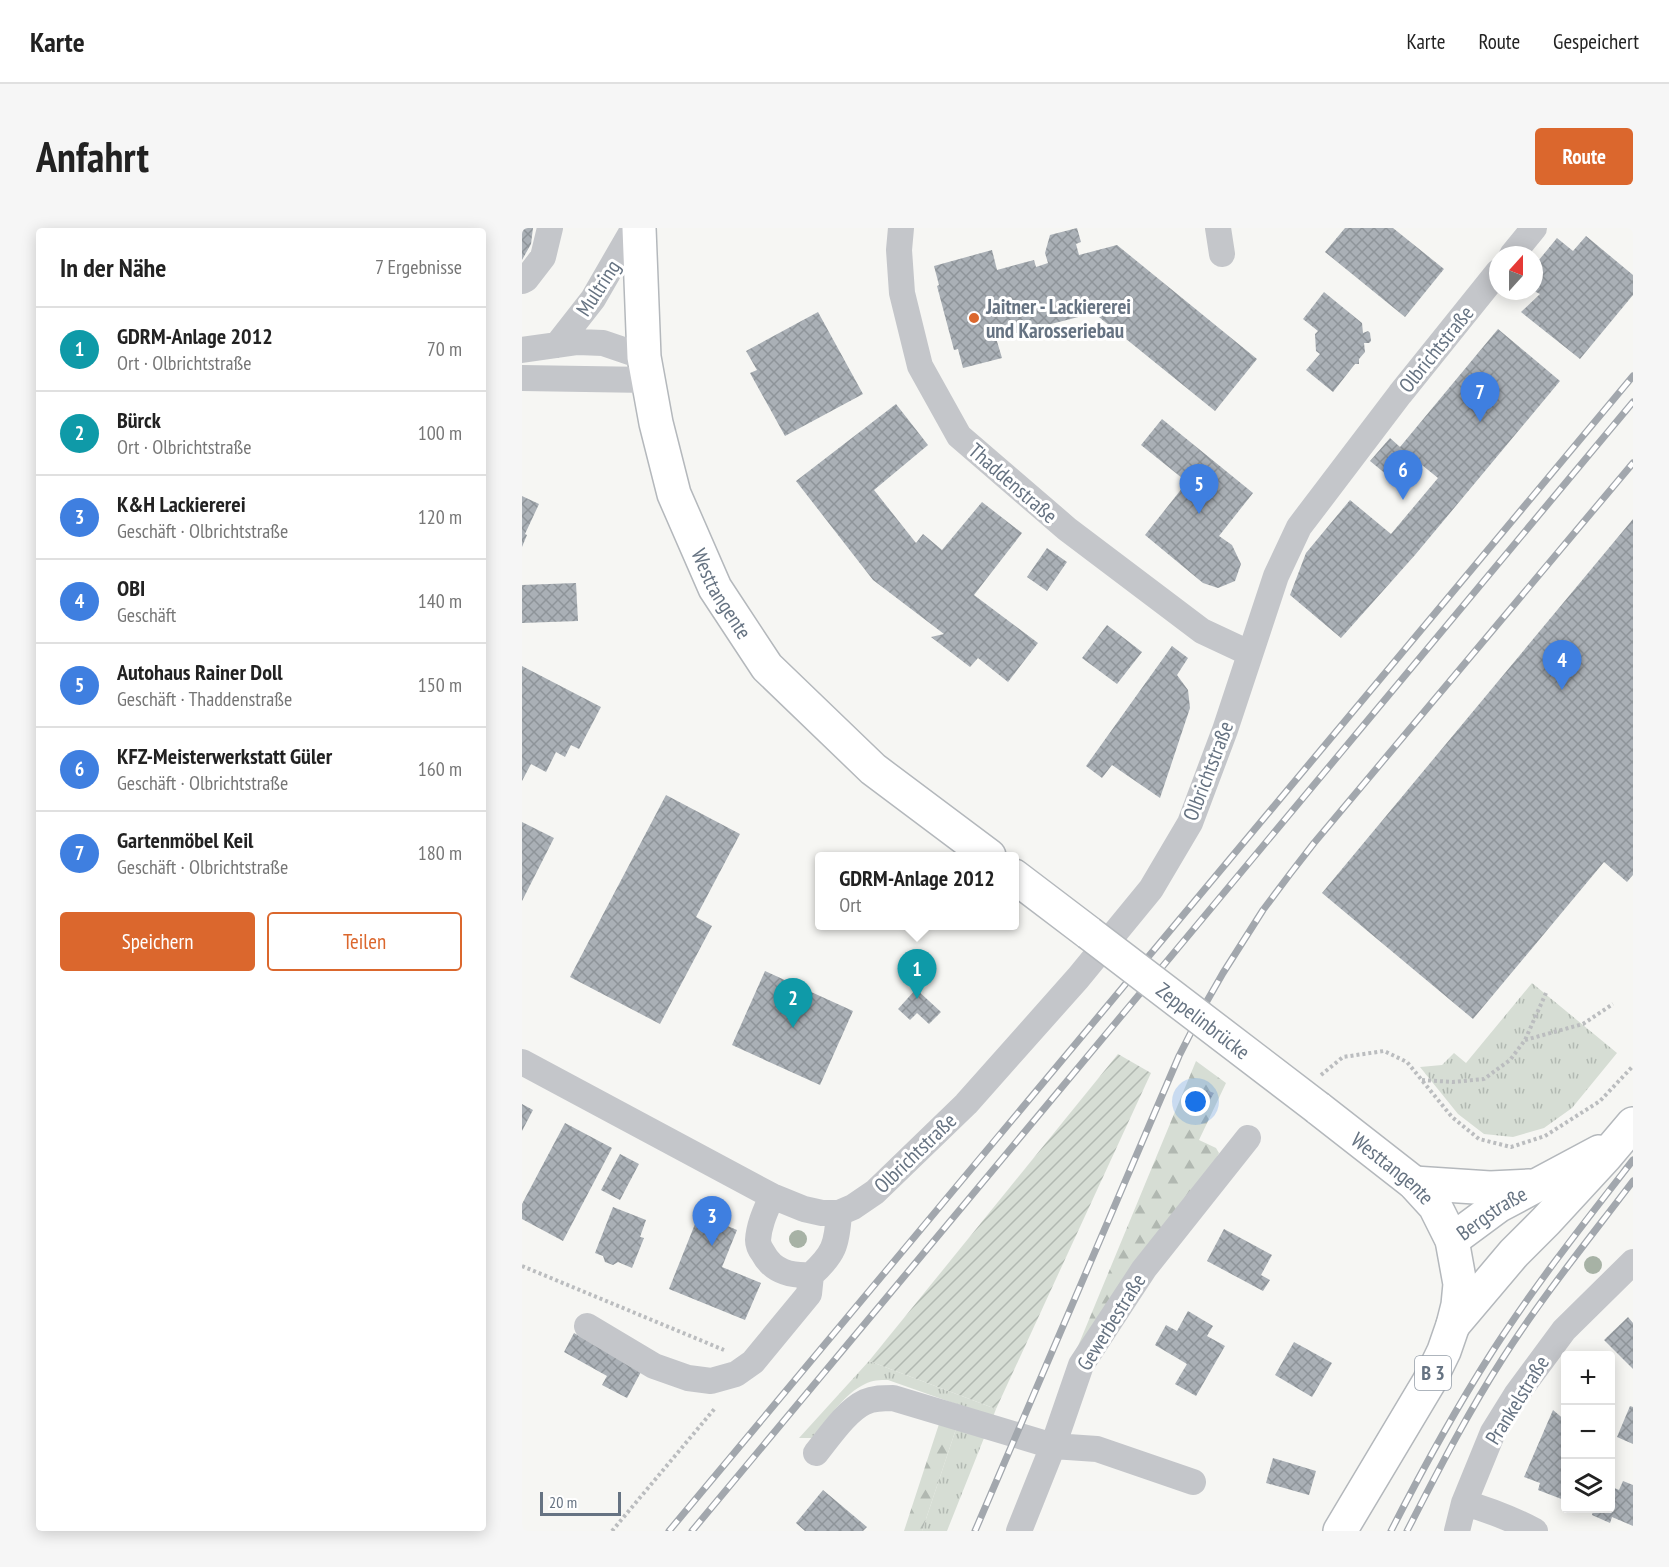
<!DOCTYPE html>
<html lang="de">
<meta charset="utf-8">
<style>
:root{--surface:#fff;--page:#f6f6f6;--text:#222;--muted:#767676;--line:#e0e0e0;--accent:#db672d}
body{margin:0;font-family:"PT Sans Narrow",sans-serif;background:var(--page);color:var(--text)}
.controls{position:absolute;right:18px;bottom:18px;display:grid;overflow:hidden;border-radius:6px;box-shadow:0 3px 15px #0003}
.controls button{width:54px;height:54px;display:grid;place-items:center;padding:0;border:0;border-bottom:2px solid var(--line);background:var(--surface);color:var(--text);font:30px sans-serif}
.compass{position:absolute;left:967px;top:18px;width:54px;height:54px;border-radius:50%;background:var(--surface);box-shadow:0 3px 15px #0003;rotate:21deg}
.scale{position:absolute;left:18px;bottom:15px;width:81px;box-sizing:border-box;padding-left:6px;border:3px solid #667382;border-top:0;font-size:16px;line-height:21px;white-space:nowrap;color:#667382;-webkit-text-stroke:4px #fff;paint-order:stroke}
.you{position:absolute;left:674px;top:874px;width:21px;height:21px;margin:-15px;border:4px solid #fff;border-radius:50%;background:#1a73e8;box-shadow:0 0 0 9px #1a73e833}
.badge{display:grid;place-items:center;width:39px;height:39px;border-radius:50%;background:var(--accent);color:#fff;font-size:20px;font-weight:700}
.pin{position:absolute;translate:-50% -50px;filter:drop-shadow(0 2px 3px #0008)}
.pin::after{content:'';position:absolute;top:32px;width:21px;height:18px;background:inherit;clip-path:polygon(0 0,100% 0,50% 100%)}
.popup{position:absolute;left:293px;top:624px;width:204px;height:78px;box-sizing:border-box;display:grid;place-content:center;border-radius:6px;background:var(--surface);filter:drop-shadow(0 2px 4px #0005);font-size:20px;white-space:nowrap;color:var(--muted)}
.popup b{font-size:22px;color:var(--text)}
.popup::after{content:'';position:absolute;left:50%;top:100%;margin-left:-12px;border:12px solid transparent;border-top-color:var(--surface)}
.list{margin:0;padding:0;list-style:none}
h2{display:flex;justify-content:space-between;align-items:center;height:78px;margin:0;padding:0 24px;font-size:26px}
h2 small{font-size:20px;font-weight:400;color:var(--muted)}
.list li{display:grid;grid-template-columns:39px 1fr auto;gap:18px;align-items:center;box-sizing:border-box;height:84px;padding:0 24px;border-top:2px solid var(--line)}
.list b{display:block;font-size:22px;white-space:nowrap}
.list p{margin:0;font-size:20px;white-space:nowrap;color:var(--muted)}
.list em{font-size:20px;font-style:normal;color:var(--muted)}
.actions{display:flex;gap:12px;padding:18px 24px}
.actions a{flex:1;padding:14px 0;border:2px solid var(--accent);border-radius:6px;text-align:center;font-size:21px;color:var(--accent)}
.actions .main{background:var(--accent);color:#fff}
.icon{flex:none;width:33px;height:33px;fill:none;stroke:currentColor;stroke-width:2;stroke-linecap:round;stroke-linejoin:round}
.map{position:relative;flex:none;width:1111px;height:1303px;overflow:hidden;border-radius:6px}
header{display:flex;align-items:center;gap:36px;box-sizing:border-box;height:84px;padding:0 30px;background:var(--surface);border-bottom:2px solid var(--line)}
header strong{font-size:28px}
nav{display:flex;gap:33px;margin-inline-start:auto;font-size:21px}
.intro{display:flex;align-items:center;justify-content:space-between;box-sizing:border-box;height:144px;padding:0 36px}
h1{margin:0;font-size:42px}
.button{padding:15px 27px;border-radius:6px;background:var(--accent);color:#fff;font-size:21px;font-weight:700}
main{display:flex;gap:36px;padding:0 36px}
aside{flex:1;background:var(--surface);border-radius:6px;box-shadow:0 3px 15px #0003}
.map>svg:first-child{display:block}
</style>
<header>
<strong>Karte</strong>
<nav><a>Karte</a><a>Route</a><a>Gespeichert</a></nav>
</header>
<div class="intro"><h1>Anfahrt</h1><a class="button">Route</a></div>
<main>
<aside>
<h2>In der Nähe<small>7 Ergebnisse</small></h2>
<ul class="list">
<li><span class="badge" style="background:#0f9aa8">1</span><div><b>GDRM-Anlage 2012</b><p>Ort · Olbrichtstraße</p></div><em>70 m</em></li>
<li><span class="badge" style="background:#0f9aa8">2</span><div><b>Bürck</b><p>Ort · Olbrichtstraße</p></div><em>100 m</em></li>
<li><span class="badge" style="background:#3f7fe0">3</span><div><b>K&amp;H Lackiererei</b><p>Geschäft · Olbrichtstraße</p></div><em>120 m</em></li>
<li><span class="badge" style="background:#3f7fe0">4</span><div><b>OBI</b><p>Geschäft</p></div><em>140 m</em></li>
<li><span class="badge" style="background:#3f7fe0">5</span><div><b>Autohaus Rainer Doll</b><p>Geschäft · Thaddenstraße</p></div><em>150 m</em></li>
<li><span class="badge" style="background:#3f7fe0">6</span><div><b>KFZ-Meisterwerkstatt Güler</b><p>Geschäft · Olbrichtstraße</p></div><em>160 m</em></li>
<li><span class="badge" style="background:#3f7fe0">7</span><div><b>Gartenmöbel Keil</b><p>Geschäft · Olbrichtstraße</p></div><em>180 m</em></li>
</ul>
<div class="actions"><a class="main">Speichern</a><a>Teilen</a></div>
</aside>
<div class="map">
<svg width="1111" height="1303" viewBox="0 0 1111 1303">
<defs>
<pattern id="grass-tufts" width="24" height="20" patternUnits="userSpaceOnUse" patternTransform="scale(1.5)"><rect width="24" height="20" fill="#d6ddd4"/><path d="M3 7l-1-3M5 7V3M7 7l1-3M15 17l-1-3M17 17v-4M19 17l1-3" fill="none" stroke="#b1b8b1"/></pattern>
<pattern id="forest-firs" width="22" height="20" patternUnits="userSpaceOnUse" patternTransform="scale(1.5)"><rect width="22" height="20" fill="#d6ddd4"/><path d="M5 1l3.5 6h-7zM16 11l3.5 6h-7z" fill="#b1b8b1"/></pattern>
<pattern id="garden-furrows" width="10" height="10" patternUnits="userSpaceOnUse" patternTransform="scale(1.5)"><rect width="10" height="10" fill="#d6ddd4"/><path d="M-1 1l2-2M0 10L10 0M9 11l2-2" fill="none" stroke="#b1b8b1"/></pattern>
<pattern id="building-cross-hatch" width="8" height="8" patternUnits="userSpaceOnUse" patternTransform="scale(1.5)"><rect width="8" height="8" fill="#aab0b6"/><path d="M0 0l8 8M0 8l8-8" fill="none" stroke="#8e9499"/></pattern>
</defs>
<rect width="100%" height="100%" fill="#f6f6f3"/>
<path fill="url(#grass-tufts)" d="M1010,755l85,70 -45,55 -28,20 -31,9 -29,-3 -26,-20 -38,-47 22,-2 12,-12 12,10z
M347,1133l127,48 -3,8 -105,-37c-8,0 -16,0 -23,4 -20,9 -39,37 -53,54h-13z
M434,1201l28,9 -37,93h-25z"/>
<path fill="url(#forest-firs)" d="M674,833l30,22 -27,57 17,8 3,5 -9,17 -139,193z
M417,1196l17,5 -34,102h-18z"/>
<path fill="url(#garden-furrows)" d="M596,826l33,19 -155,336 -127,-48z"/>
<path fill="url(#building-cross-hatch)" d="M0,0h11l-2,16 -9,16z
M555,0l4,14 -5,2 3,11 38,-10 140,114 -42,52 -121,-98 -98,25 6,20 -39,10 -5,-19 -4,1 -17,-64 2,-1 -5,-19 58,-16 5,20 37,-10 2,7 12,-4 -3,-10 5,-18z
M823,0h48l51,41 -39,48 -80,-65z
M1064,8l47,39v20l-53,64 -59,-47 19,-18 -6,-3v-25l23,-28 16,13z
M802,64l38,31 1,10 5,-2 2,2 1,8 -2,2h-5l1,9 -6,7v5h-4l-22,28 -27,-22 14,-16 -4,-3 -1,-17 3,-3 -15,-12z
M296,84l45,82 -78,42 -35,-63 7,-3 -11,-19z
M976,101l62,52 -145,174 -74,83 -51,-43 16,-42 44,-53 41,34 47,-56 -26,-21 -20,22 -22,-18 20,-23 10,9z
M374,176l32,41 -54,45 42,53 7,-9 19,16 40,-48 40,31 -48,62 64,48 -30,39 -30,-24 -8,9 -39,-30 13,-3 -71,-54 -77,-99z
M640,191l91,74 -34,43 13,9 9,19 -6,17 -17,7 -15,-5 -58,-48 42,-53 -46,-37z
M0,268l17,8 -14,30 2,1 -5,12z
M1111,291v356l-6,7 -23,-20 -131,157 -151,-126z
M525,320l20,14 -20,29 -20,-14z
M54,355l2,38 -56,2v-38z
M585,397l35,27 -25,32 -35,-26z
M650,418l16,12 -11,17 11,15 2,18 -30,90 -48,-33 -10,13 -16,-12z
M0,438l79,41 -22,42 -8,-4 -6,12 -9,-5 -10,20 -15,-8 -9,17z
M144,567l74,39 -44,83 16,9 -52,98 -90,-47z
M0,594l32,16 -32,63z
M243,743l88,40 -33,74 -88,-40z
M394,761l25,23 -12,12 -12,-11 -7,7 -12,-11z
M684,862l8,3 -6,10 -7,-4z
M0,876l11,6 -11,21z
M43,895l47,25 -49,93 -41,-22v-15z
M98,926l19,10 -19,36 -19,-10z
M91,979l33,13 -6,17 4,1 -12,30 -14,-6 -5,3 -8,-3 -2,-6 -8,-3z
M177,986l38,16 -15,37 39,16 -16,37 -76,-31z
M702,1001l48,26 -11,20 9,5 -7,11 -56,-30z
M666,1083l25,15 -6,10 18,10 -29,50 -21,-12 12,-20 -32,-19 11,-20 11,6z
M1106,1089l5,6v46l-29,-29z
M52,1105l68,37 -15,28 -25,-13 5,-9 -43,-24z
M772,1114l38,21 -20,34 -37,-22z
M1108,1178l3,1v37l-16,-7z
M1031,1182l13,11v26l-3,8 3,1v40l-2,4 -26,-10 2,-7 -16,-6z
M751,1230l43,13 -7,24 -43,-12z
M1101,1253l10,4v41l-21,-9 -2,6 -18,-8 2,-7h16v-22l9,4z
M301,1262l44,37 -4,4h-58l-9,-8z"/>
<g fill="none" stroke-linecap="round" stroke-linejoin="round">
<g stroke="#b4b8bc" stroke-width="36">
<g id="major">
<path id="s1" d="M117,0l5,129 12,66 18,71 41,94 52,79 106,102 116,87"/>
<path d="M492,648l75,57"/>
<path id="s2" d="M796,880l96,75 21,23 17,34 8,44 -2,21 -5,20 -9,26 -15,31 -89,149"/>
<path d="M892,955l76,5 39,-2"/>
<path id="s3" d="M930,1012l46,-34 101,-54"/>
<path d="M931,1097l61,-72 32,-32 59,-64 28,-33"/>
</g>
</g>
<path stroke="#bbbdbf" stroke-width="4" stroke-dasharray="3 3" stroke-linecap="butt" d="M1003,812l58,-16 30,-20
M799,847l22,-18 41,-6 23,11 45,55 27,22 32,8 34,-11 55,-35 33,-35
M900,852l31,2 31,-3 26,-19 15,-20 21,-47
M0,1038l202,84
M90,1303l104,-124"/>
<path stroke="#c4c6ca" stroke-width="26" d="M379,0l-2,22 3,43 18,73 39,70 108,93 135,102 47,22
M696,0l4,26
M990,27l22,-27
M0,53l4,-2 17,-22 7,-29
M35,117l36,-46 41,-71
M0,122l56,-8 25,1 41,14
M0,150l126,2
M0,834l250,134 32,13 18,4h17l14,-6 22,-15 91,-88 112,-126 73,-89 39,-66 35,-93 51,-154 23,-49 101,-133 98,-122
M250,968c-6,14 -13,28 -14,44 0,5 2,9 5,13 10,19 28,23 48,22 23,-21 26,-30 28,-62
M65,1098l67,40 34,12 23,3 25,-7 17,-12 56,-68 2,-19
M294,1225c13,-16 30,-42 49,-51 9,-4 18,-4 28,-4l160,48 44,3 96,33
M942,1275c26,7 48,16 71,28
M497,1303l34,-85 28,-81 63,-96 104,-131
M935,1303l7,-28 29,-71 23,-37 48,-65 69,-68"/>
<use href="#major" stroke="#fff" stroke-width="33"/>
<g stroke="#a2a7ad" stroke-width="7">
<path id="rail" d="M147,1303l964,-1155
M170,1303l941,-1129
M453,1303l204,-475 28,-55 16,-28 40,-63 27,-36 24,-31 319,-380
M869,1303c31,-61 64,-121 101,-179 43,-67 92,-129 141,-192
M885,1303c30,-58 60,-117 96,-173 39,-61 86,-119 130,-177"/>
</g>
<use href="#rail" stroke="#fff" stroke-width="4.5" stroke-dasharray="14" stroke-linecap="butt"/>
<g stroke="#b4b8bc" stroke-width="36" stroke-linecap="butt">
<g id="major-bridge">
<path id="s4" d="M567,705l229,175"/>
</g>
</g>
<use href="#major-bridge" stroke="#fff" stroke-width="33"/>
</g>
<g fill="#a7b2a5">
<circle cx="276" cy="1011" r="9"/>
<circle cx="1071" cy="1037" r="9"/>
</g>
<circle fill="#db672d" stroke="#fff" stroke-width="2" cx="452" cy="90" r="6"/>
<g text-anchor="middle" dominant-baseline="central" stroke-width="6" stroke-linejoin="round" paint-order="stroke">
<rect fill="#fff" stroke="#949da8" stroke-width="1.5" x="893" y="1128" width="36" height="34" rx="4.5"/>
<g font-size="20" font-weight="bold" fill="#667382">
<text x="911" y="1145">B 3</text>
</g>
<g font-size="21" fill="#667382" stroke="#fff">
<text transform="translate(76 60) rotate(-57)">Multring</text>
<text transform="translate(914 121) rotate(-51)">Olbrichtstraße</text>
<text transform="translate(491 255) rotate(41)">Thaddenstraße</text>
<text stroke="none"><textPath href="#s1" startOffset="380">Westtangente</textPath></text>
<text transform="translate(686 543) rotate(-69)">Olbrichtstraße</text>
<text stroke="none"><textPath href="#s4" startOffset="144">Zeppelinbrücke</textPath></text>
<text transform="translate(393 925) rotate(-44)">Olbrichtstraße</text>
<text stroke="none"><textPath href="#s2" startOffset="96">Westtangente</textPath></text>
<text stroke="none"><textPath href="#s3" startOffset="48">Bergstraße</textPath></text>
<text transform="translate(589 1094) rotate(-58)">Gewerbestraße</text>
<text transform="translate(995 1172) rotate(-58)">Prankelstraße</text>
</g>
<g font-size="21" font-weight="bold" fill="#667382" stroke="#fff" text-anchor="start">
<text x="464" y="78">Jaitner - Lackiererei<tspan x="464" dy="24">und Karosseriebau</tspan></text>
</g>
</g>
</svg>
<div class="controls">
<button>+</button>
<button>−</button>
<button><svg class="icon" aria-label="layers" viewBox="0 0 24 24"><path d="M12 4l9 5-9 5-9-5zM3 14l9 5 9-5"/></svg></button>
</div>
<svg class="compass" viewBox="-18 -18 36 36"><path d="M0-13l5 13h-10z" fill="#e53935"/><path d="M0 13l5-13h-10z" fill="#767676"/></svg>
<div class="scale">20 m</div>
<div class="you"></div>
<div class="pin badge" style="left:395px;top:771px;background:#0f9aa8">1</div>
<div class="popup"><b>GDRM-Anlage 2012</b>Ort</div>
<div class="pin badge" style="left:271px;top:800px;background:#0f9aa8">2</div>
<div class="pin badge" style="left:190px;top:1018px;background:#3f7fe0">3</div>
<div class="pin badge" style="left:1040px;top:462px;background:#3f7fe0">4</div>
<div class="pin badge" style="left:677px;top:286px;background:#3f7fe0">5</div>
<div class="pin badge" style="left:881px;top:272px;background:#3f7fe0">6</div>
<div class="pin badge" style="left:958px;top:194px;background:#3f7fe0">7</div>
</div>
</main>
